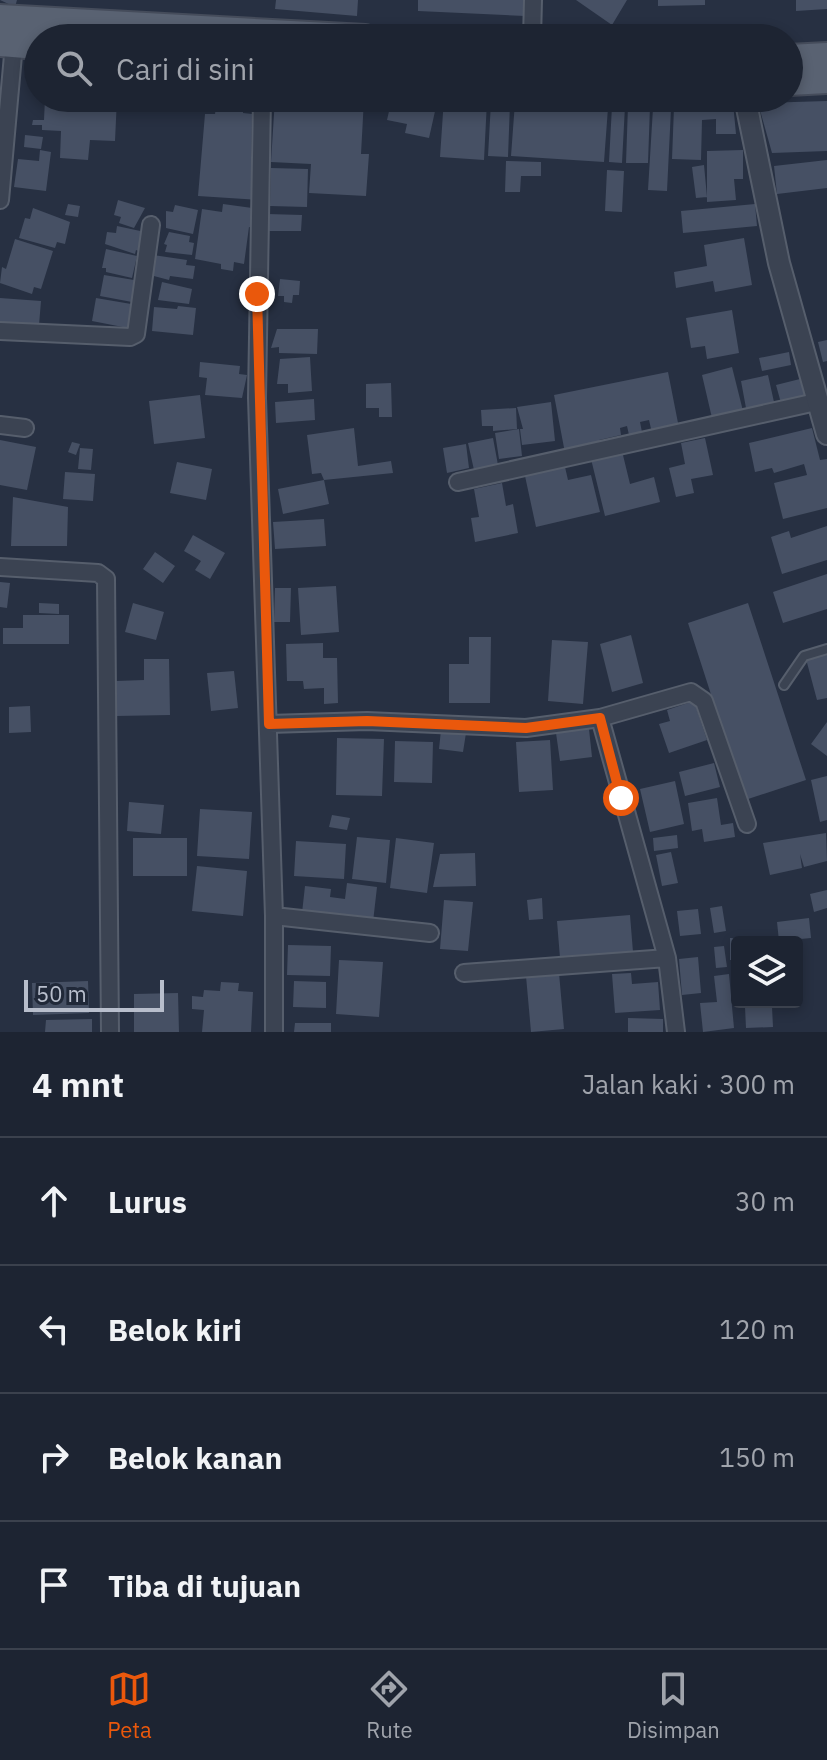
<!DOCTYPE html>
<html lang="id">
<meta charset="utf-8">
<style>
:root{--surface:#1d2432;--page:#2a303e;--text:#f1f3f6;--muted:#a0a4ac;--line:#3b414d;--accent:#ea580c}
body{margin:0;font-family:"IBM Plex Sans",sans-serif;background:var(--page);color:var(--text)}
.controls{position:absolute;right:24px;bottom:24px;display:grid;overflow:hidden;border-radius:8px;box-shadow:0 4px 12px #0003}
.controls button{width:72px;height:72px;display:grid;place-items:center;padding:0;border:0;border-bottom:2px solid var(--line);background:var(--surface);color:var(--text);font:40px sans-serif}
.scale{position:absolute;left:24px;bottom:20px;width:140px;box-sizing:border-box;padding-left:8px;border:4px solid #b8becc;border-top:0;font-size:22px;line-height:28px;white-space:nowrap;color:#b8becc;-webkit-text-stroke:6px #202838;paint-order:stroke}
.stop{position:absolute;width:24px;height:24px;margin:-18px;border:6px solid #ea580c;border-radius:50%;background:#fff}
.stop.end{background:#ea580c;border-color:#fff;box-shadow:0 2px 8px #0008}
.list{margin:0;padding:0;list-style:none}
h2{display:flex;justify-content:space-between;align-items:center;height:104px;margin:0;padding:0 32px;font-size:34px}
h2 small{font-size:26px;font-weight:400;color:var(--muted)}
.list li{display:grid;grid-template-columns:52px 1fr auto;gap:24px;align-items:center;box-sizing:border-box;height:128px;padding:0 32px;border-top:2px solid var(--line)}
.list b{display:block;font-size:30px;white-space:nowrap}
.list em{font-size:26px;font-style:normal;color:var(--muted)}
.icon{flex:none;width:44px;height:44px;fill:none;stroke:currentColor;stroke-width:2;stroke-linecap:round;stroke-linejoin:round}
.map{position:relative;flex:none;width:827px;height:1032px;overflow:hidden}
.search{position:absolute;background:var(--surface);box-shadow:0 4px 12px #0003;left:24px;right:24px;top:24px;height:88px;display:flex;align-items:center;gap:20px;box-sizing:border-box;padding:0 28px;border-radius:44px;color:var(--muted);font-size:30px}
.sheet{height:616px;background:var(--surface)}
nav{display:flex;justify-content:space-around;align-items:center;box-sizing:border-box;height:112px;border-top:2px solid var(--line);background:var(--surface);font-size:22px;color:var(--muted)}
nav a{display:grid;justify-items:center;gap:4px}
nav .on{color:var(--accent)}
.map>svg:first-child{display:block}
</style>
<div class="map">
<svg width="827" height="1032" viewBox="0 0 827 1032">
<rect width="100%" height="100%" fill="#273042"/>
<path fill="#465064" d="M0,0h17l-2,7z
M276,0h82l-1,16 -82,-7z
M418,0h108l-1,16 -107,-5z
M576,0h51l-15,25z
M658,0h47v5l-47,1z
M796,0h31v9l-31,2z
M45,98h72l-2,43 -25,-1 -2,20 -28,-2 1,-27 -19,-1v-5h-10l1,-5h11z
M275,98l89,1 -3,55h8l-3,42 -57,-3 2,-29 -40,-2z
M392,98h46l-9,40 -24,-5 2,-9 -20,-4z
M444,98l43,3 -3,59 -44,-3z
M827,101v50l-55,2 -14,-50z
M491,102l19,1 -2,54 -20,-1z
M515,102l93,6 -4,54 -93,-6z
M733,103l3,31h-20v-15l-14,1 -1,40 -29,-1 2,-52 29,1 1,-3z
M628,105l22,1 -2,57h-22z
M612,106h13l-3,57 -13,-1z
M216,107h27v6l9,1 -1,47h7v39l-60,-4 7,-82h10z
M653,108l18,1 -4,82 -19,-1z
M25,135l18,2 -2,12 -17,-2z
M40,150l11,2 -5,39 -32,-4 4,-28 21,2z
M743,150v29h-9l2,21 -29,2v-51z
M827,160v28l-50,6 -3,-28z
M506,161l35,1v14h-20l-1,16h-15z
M704,165l3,32 -11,1 -4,-31z
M271,168l37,1 -1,38 -37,-1z
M607,170l17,1 -2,41 -17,-1z
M118,200l27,8 -11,20 -15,-5 2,-6 -7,-2z
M68,204l12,2 -2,11 -13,-2z
M223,204l37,5 -3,20 -8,-2 -5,37 -10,-2 -1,9 -12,-2v-5l-26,-5 7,-50 20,3z
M755,204l2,22 -74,7 -2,-22z
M175,205l23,5 -5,24 -27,-6v-17l7,1z
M33,208l37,14 -5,22 -8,-2 -2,6 -36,-10 6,-20 5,1z
M267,214l35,1 -1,16h-34z
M117,226l28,6 -4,20 -5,-2 -1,4 -30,-10 2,-12 9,1z
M169,232l21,4 -1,6 5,1 -2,12 -27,-3 2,-7 -3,-1z
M744,238l8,47 -37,7 -2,-11 -37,7 -2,-16 33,-6 -3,-21z
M15,239l38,12 -12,38 -7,-2 -2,7 -32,-11 2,-16 4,2z
M106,249l31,7 -5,22 -26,-6v-4h-4z
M153,255l34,5 -1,5 9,1 -2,13 -23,-3 -1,4 -19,-5z
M104,275l36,6 -8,21 -32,-6z
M280,279l20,2 -1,14h-6l-1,8 -8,-1v-6h-6z
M162,282l30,7 -3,15 -31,-4z
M0,298l41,3 -2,24 -39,-3z
M96,298l41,7 -4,24 -41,-8z
M178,306l18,2 -3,27 -41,-4 2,-24 23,2z
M732,310l7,43 -32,6 -2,-13 -14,2 -5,-30z
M277,329h41l-1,25 -38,-1v-6l-8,1z
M827,340v21l-4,1 -5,-20z
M789,352l2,13 -29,6 -3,-13z
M310,357l2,34 -24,2v-9h-11l3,-25z
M200,362l40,4 -1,8 8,1 -5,23 -37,-3 2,-17 -8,-1z
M732,367l11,44 -31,7 -10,-43z
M668,372l11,56 -27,5 -3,-13 -9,2 2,10 -13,3 -2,-9 -7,2 1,7 -22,5 1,6 -35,7 -11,-58z
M768,375l6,27 -28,6 -5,-27z
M800,379l5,18 -24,6 -5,-18z
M391,383l1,34h-13v-9h-13v-24z
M200,395l5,43 -51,6 -5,-43z
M314,399l1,21 -39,3 -1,-21z
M551,402l4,39 -33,4 -2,-16h3l-6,-22z
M516,408l1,21 -24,2v-5h-11l-1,-16z
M354,428l4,38 33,-5 2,12 -69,7 5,24 -46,10 -5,-25 46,-9 -3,-7 -9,1 -5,-39z
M812,428l8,32 7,-1v49l-44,11 -9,-36 33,-8 -3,-11 -30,9 -2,-5 -17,4 -6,-29z
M519,429l3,27 -23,3 -4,-26z
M493,438l5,27 -24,5 -6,-27z
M705,438l8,37 -22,4 3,14 -18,4 -7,-29 16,-4 -4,-21z
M0,440l36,7 -9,43 -27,-5z
M72,442l8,2 -4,11 -8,-3z
M466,444l3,24 -22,5 -4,-25z
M80,448l13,1 -2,21 -13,-1z
M622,451l8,33 24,-7 6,25 -55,14 -14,-57z
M177,462l35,7 -6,31 -36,-7z
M565,467l3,13 23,-5 9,37 -64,15 -11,-51z
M65,472l30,2 -2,27 -30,-2z
M502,483l4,23 7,-2 5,29 -43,9 -4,-24 8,-1 -5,-28z
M13,497l55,10 -1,39h-56z
M324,519l2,27 -51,3 -2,-27z
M827,526v34l-45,14 -11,-37 18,-6 2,7z
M193,535l32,18 -15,26 -15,-9 6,-9 -17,-10z
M155,552l20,14 -12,17 -20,-14z
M827,574v35l-44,14 -10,-31z
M0,582l10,1 -3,25 -7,-1z
M336,586l3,46 -38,3 -3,-47z
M275,588h16l-1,34h-16z
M39,603l20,1v10l-20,-1z
M133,603l31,9 -8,28 -31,-8z
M748,603l58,177 -61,20 -57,-177z
M23,615h46v29h-66v-16h20z
M631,635l12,48 -31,9 -12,-48z
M469,637h22l-1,66h-41v-39h20z
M552,640l36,2 -5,62 -35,-3z
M323,643v15h14l1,45 -14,1v-16l-20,1 -1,-8h-16l-1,-37z
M827,654v44l-10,2 -11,-41z
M144,659h25l1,56 -54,1v-35l28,-1z
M234,671l4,37 -27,3 -4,-38z
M694,701l13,39 -38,13 -10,-29 11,-3 -3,-11z
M30,706l1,26 -22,1v-26z
M827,722v34l-16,-12z
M589,729l3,28 -32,4 -4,-28z
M441,730l25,3 -3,19 -24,-3z
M337,738l47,1 -2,57 -46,-1z
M550,740l3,50 -34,2 -3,-50z
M395,741l38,1 -1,41 -38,-1z
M714,763l6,24 -35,9 -6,-24z
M827,776v44l-7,2 -9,-42z
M675,781l9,43 -34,8 -10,-43z
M717,798l4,27 12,-2 2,14 -31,5 -2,-13 -10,2 -4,-28z
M129,802l35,3 -3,29 -34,-3z
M200,809l52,3 -3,47 -52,-3z
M332,815l18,3 -3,12 -18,-3z
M826,833l1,28 -23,6 -4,-13 2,14 -32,7 -7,-32z
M677,835l1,13 -24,3 -1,-13z
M357,837l33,3 -4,43 -34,-4z
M133,838h54v38h-54z
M396,838l38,5 -7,50 -37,-5z
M296,841l50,3 -2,35 -50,-3z
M671,852l7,31 -16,3 -6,-31z
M475,853l1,33 -43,1 7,-33z
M197,866l50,5 -4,45 -51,-5z
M347,883l30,4 -4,35 -71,-9 3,-27 26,3 -1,8 15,2z
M827,890v18l-13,4 -4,-18z
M542,898l1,21 -14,1 -2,-20z
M444,900l29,2 -5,49 -28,-2z
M722,906l4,25 -12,2 -4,-25z
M698,909l3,25 -21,2 -3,-25z
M630,915l3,37 -73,6 -3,-37z
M809,918l2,20 -32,3 -2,-19z
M730,938h37v4h-30v18h-7z
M288,945l43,1 -1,30 -43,-1z
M724,946l3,21 -11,1 -2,-21z
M698,957l3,36 -19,2 -3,-36z
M339,960l44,2 -4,55 -43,-3z
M559,973l5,56 -33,3 -5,-56z
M631,973l1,11 26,-2 2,28 -45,3 -3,-39z
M729,974l5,54 -31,4 -3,-29 17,-1 -3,-26z
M88,981l1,32 -56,2 -1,-32z
M294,981l32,1v26l-33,-1z
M221,982l18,1 -1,8 15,1 -2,40h-49l2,-22 -12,-1v-13l11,1 1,-7 16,1z
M178,993l1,39h-45v-38z
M745,1007h27l1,20 -27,1z
M628,1018l35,1v13h-35z
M92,1019v13h-47l1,-12z
M295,1023h36v9h-37z"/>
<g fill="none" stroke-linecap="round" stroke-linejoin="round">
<g stroke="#565e6c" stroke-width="12">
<path id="service" d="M784,685l20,-29 23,-7"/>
</g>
<g stroke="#565e6c" stroke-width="20">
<path id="minor" d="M532,38l1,-38
M262,98l-5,300 17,518v116
M0,200l14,-156
M0,331l130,6 6,-3 15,-109
M0,425l25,3
M458,482l358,-80
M0,567l98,6 8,6 4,453
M600,718l67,240 9,74
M269,724l98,-3 159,7 74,-10 91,-26 13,9 43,123
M274,916l156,17
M464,973l203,-15"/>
</g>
<g stroke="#565e6c" stroke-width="24">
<path id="tertiary" d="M745,98l34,165 48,171"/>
</g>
<g stroke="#454c5b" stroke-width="30">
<path id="primary" d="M0,18l365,20
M0,43l38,3
M789,58l38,-2
M789,82l38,-2"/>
</g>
<use href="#service" stroke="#3b4352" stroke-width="8"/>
<use href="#minor" stroke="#3b4352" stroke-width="16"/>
<use href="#tertiary" stroke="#3b4352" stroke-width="20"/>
<use href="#primary" stroke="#596272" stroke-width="26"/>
</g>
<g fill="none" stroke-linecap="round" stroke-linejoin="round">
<path stroke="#ea580c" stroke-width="10" d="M257,294l12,430 98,-3 159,7 74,-10 21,80"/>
</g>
</svg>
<div class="controls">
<button><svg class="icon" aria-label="layers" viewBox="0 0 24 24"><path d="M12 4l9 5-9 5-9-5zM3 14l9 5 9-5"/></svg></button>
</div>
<div class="scale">50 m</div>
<div class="stop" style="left:621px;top:798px"></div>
<div class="stop end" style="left:257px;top:294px"></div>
<div class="search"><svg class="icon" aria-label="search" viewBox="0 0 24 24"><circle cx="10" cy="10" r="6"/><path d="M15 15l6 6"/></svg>Cari di sini</div>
</div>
<section class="sheet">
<h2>4 mnt<small>Jalan kaki · 300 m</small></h2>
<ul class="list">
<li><svg class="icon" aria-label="ahead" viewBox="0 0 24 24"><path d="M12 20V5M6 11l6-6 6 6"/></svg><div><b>Lurus</b></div><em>30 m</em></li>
<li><svg class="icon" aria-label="left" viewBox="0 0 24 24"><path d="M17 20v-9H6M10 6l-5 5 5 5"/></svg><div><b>Belok kiri</b></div><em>120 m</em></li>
<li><svg class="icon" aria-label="right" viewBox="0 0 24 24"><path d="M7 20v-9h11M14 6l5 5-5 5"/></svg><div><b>Belok kanan</b></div><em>150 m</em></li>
<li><svg class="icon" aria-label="arrive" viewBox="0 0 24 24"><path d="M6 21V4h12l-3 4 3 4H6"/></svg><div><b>Tiba di tujuan</b></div></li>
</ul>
</section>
<nav>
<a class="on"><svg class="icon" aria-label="map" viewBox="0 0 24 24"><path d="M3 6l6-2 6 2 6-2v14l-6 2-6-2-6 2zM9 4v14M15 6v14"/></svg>Peta</a>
<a><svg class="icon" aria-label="directions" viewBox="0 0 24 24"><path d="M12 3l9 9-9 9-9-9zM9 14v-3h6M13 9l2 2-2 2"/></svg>Rute</a>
<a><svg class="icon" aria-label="saved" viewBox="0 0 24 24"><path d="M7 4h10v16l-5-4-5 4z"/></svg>Disimpan</a>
</nav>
